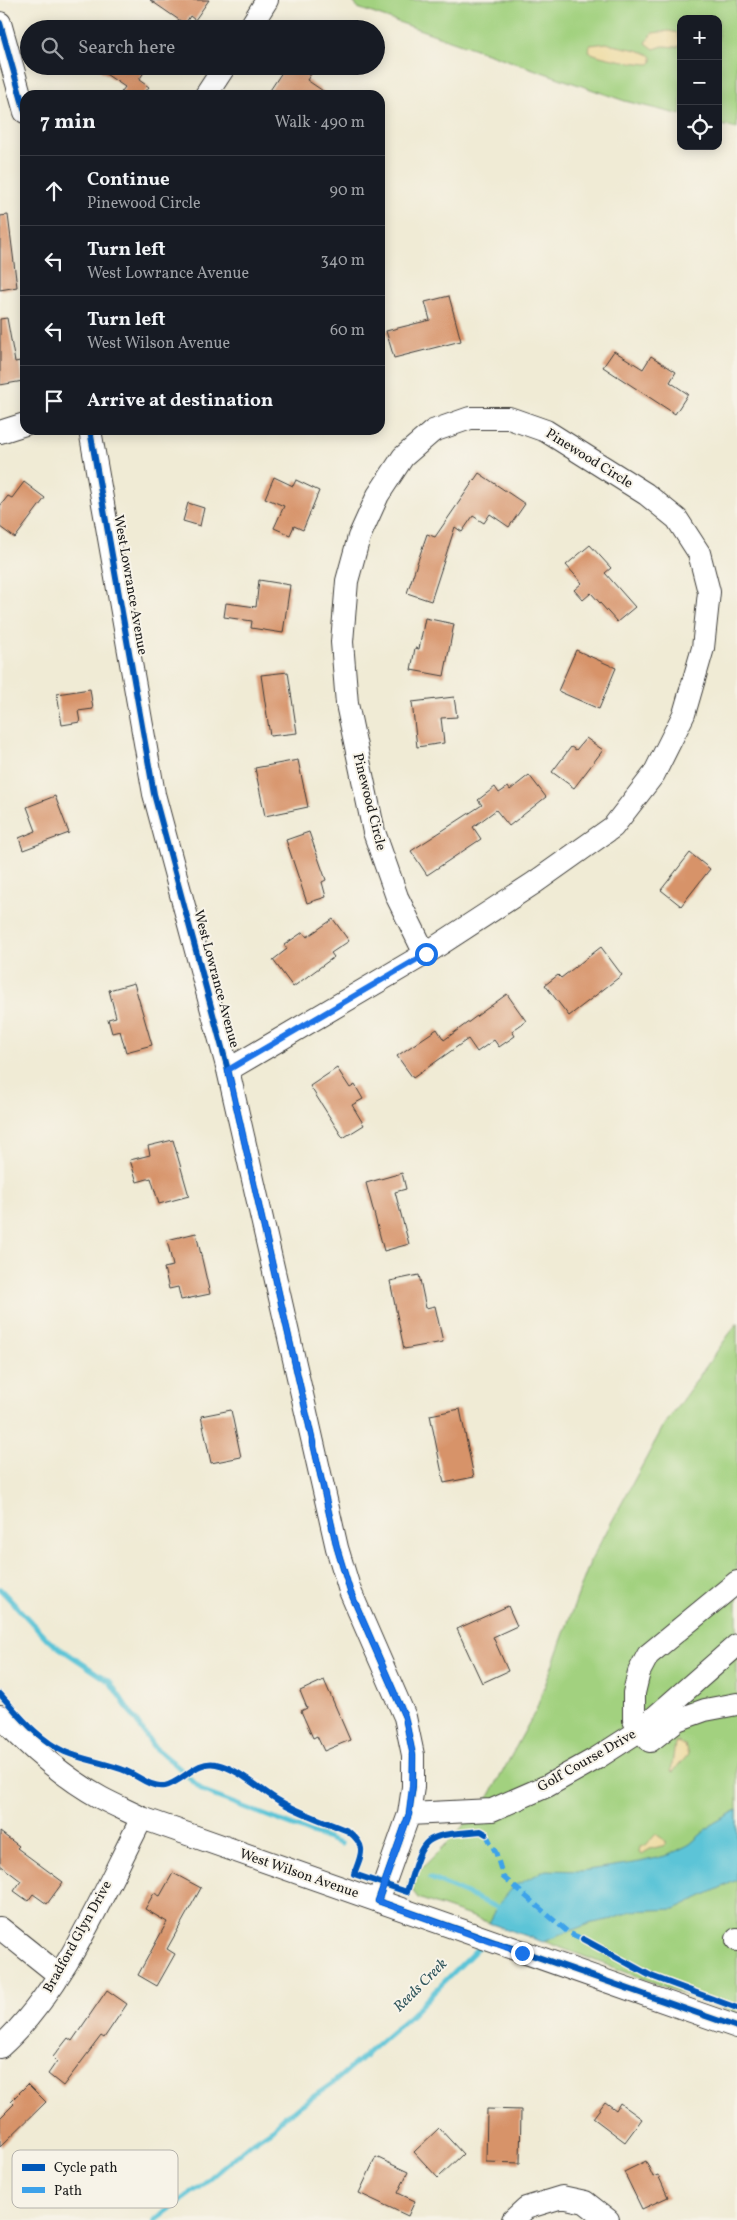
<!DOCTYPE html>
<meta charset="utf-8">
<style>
:root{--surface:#171b24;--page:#242831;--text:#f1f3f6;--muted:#9ea1a6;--line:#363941}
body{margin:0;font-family:Vollkorn,serif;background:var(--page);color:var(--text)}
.controls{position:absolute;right:15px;top:15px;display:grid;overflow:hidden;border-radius:10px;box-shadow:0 2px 12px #0003}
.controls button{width:45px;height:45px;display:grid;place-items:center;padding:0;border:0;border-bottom:1px solid var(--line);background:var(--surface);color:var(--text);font:25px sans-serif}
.stop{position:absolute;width:15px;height:15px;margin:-11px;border:4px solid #1a73e8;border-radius:50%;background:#fff}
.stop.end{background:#1a73e8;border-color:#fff;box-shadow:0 1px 5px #0008}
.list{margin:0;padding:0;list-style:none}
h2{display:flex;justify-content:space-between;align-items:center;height:65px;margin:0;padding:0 20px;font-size:21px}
h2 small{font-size:16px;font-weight:400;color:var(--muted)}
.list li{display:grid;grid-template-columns:32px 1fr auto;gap:15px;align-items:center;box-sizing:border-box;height:70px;padding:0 20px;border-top:1px solid var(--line)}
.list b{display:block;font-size:19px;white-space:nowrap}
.list p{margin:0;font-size:16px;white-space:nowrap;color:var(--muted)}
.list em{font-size:16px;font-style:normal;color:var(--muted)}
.icon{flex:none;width:28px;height:28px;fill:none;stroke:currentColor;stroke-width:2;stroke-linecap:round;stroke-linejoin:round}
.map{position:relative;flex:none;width:737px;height:2220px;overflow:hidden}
.search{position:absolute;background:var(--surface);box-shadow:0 2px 12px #0003;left:20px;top:20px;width:365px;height:55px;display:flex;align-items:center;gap:12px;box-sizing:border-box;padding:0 18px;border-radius:28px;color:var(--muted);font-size:19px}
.panel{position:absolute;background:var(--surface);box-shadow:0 2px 12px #0003;left:20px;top:90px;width:365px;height:345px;border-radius:15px}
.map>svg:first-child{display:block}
</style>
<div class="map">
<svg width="737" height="2220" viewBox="0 0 737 2220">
<rect width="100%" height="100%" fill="#f7f3e8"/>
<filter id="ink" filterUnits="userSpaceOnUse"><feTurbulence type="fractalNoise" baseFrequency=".02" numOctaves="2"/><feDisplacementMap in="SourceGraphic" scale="10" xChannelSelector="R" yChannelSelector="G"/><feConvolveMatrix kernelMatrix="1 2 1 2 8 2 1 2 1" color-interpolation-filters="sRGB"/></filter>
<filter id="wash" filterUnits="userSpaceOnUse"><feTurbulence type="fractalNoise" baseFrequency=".0096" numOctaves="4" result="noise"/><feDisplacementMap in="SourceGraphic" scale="20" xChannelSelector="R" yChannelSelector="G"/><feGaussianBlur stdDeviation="1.12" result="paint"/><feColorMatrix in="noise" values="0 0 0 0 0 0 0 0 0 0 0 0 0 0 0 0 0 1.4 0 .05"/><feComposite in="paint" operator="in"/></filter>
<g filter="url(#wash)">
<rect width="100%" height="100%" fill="#f0ebd5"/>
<path fill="#a2d17f" stroke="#5f764e" d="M352,0h385v129l-19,-5v-105h-37v96l-56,-14 -267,-93z
M737,1323v691l-186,-70 -133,-46 -11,-15 49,-49 34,-39 46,-85 54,-148 73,-135z"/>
<path fill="#eeda9e" stroke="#857b5d" d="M669,31l9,2 2,11 -2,3 -15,-1 -9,3 -8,-6 6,-10z
M607,43c12,5 38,6 45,14v5l-2,2c-10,0 -57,-7 -61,-13l1,-6z
M677,1742l8,3 3,10 -15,17 -2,-1 4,-28z
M656,1834l8,6 2,5 -16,4 -8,5 -3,-2 1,-5 6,-2z"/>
<path fill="#5bc4d7" stroke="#3c707a" d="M737,1810v70l-62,29 -44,2 -18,8 -25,5 -45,18 -54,-19 10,-19 15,-18 32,-16 35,1 59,-9 29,-7 21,-11 24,-21z"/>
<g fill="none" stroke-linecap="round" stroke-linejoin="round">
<path stroke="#5bc4d7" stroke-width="5" d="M0,1589l49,52 61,41 43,64 22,18 29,28 137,52
M430,1878l73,32
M155,2220l47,-35 48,-41 21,-14 13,-13 49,-34 77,-67 72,-72"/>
</g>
<g id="blocks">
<path fill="#d79369" d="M150,0h59l-14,20 -5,-4 -5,8z
M94,66h54l-9,14 10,7 -6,8h-24l6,-8z
M286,66h30l-9,14 22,15h-62z
M8,215l9,72 -17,3v-74z
M449,296l12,45 -67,17 -8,-27 44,-11 -5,-18z
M7,318l8,44 5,-1 3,20 -23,4v-66z
M614,351l29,18 8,-13 25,16 -6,10 18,12 -13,20 -72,-47z
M479,473l46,31 -16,23 -19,-13 -6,9 -11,-7 -11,16 -7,-5 -24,74 -24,-8 20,-59 8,3z
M274,477l19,9 3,-6 23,11 -16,39 -9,-4 -4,9 -16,-7 10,-22 -19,-8z
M24,482l21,16 -30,40 -15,-11v-21l8,-10 4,2z
M188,503l16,5 -4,18 -17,-5z
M590,545l21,23 -6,5 30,34 -18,15 -26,-29 -8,7 -9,-10 8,-7 -16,-18z
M259,580l31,5 -7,48 -32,-5 1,-7 -28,-4 2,-14 30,4z
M425,618l29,6 -10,52 -33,-6 4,-22 4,1z
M576,650l40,18 -17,41 -41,-18z
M288,672l9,61 -27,3 -9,-61z
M90,689l3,20 -15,2 2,11 -18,3 -5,-31z
M454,697l3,20 -16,1 3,25 -27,4 -5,-45z
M586,738l17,12 -29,38 -22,-16 19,-25 5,3z
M298,760l10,47 -43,9 -10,-48z
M529,775l17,22 -37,29 -13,-16 -23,17 8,12 -54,36 -16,-24 71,-46 -4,-5 17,-13 4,6 9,-6 2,3z
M55,796l14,37 -46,17 -4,-12 17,-7 -9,-24z
M309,832l17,48 -4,2 4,15 -19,6 -21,-63z
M690,853l20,16 -29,37 -20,-16z
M333,919l16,22 -18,12 3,4 -41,30 -20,-27 14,-11 -3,-4 19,-13 4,5z
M601,947l21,28 -53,41 -24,-31 13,-10 3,3z
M134,983l18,62 -26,7 -6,-21 -8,2 -4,-14 8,-2 -7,-27z
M507,994l19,27 -14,10 3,5 -16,11 -5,-7 -17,12 -9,-13 -55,39 -16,-22 40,-27 7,11z
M337,1068l13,20 5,-3 8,14 -11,6 12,20 -21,13 -33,-52z
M173,1140l16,56 -30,8 -8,-26 -14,4 -7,-22 20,-5 -2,-9z
M402,1173l4,16 -11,3 14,52 -25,7 -18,-68z
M196,1233l14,61 -29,6 -3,-13 -9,2 -5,-21 9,-2 -6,-26z
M419,1275l7,33 9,-2 8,36 -39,7 -14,-68z
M460,1409l14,68 -30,6 -14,-68z
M231,1410l10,47 -30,6 -10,-47z
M508,1606l9,20 -24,11 15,34 -26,12 -25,-54z
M324,1680l26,60 -26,11 -7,-15 -4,2 -12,-27 6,-3 -7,-17z
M0,1832l19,14 -2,2 46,34 -16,22 -14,-10 -5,7 -14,-10 7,-10 -21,-16z
M173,1873l28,15 -34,61 8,5 -18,32 -19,-11 29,-53 -22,-13 9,-16 6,3z
M107,1990l20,14 -23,34 -3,-2 -38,50 -15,-12 9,-13 -4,-4 15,-19 4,3z
M28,2084l18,18 -46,45v-29l14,-14 -3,-3z
M605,2102l11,8 4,-7 22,16 -17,23 -32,-24z
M487,2109l34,1 -1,53 -34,-1z
M439,2128l24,26 -25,24 -24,-26z
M376,2157l32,15 -10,21 17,8 -7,15 -49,-23z
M646,2161l7,16 5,-2 10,22 -26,12 -18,-37z"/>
</g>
</g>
<g filter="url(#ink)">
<use href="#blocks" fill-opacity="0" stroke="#3c3b38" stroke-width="1"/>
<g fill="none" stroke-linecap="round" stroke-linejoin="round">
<g stroke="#3c3b38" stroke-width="24">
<path id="minor" d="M0,23l25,89
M249,29l18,-29
M206,95l19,-29
M470,418h39l37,13 100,63 31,25 22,34 10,39 -6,56 -19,66 -30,60 -41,53 -79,56 -109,71 -28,-57 -23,-65 -27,-128 -5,-62 5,-61 12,-44 19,-42 25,-38 30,-26z
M90,430l64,364 74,276 109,478 13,43 55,126 8,38v32l-4,27 -31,87
M0,432l25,-8
M228,1070l197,-116
M0,1716c29,31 63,61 101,82 13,7 27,13 41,20l595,209
M640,1730l10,11 27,-21 28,-10 32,-6
M639,1731l-5,-11v-27l5,-21 9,-17 89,-73
M409,1814l83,-4 55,-24 50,-28 42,-27 98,-86
M0,1928l59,47
M737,1939v1
M0,2047c64,-57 103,-154 142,-229
M513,2220l13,-12 36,-11 23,5 23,18"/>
</g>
<use href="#minor" stroke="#fff" stroke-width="22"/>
<path stroke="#3da2ea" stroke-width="5" stroke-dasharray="10 5" stroke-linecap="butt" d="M486,1834l10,19 7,24 66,56 14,6"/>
<g stroke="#f7f3e8" stroke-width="9">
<path id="cycleway" d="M0,23l25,89
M90,430l64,364 74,276 109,478 13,43 55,126 8,38v32l-4,27 -31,87 359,126
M0,1694c19,21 38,46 65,58 19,8 41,11 61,19 12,5 25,17 39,15 18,-4 31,-26 51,-22 24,5 45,27 65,38 21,12 45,20 67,29 19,15 14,22 6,43l53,18c17,-58 14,-56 74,-61l5,3
M583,1939l68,37 86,32"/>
</g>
<use href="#cycleway" stroke="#0057b8" stroke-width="6"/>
</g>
</g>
<g fill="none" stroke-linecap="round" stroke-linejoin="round" filter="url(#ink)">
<path stroke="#1a73e8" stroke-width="6" d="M426,954l-198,116 109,478 13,43 55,126 8,39 -1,30 -3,28 -31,87 144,52"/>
</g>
<g text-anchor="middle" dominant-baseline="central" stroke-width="4" stroke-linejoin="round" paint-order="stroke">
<g font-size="14" fill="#1c1c1c" stroke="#f7f3e8">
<text transform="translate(589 459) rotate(32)">Pinewood Circle</text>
<text transform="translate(130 585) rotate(80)">West Lowrance Avenue</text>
<text transform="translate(369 802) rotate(76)">Pinewood Circle</text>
<text transform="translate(216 979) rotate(75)">West Lowrance Avenue</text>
<text transform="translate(587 1761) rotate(-30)">Golf Course Drive</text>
<text transform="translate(299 1874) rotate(19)">West Wilson Avenue</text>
<text transform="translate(78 1937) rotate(-61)">Bradford Glyn Drive</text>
</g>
<g font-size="15" font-style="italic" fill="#32575d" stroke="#f7f3e8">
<text transform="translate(421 1986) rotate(-45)">Reeds Creek</text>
</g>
</g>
<rect x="12" y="2150" width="166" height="58" rx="8" fill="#f7f3e8" stroke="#b5b2ab" stroke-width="1"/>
<rect x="22" y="2164" width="23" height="7" fill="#0057b8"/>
<rect x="22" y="2187" width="23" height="6" fill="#3da2ea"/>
<g font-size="14" fill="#1c1c1c">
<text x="54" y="2172">Cycle path</text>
<text x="54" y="2195">Path</text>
</g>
</svg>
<div class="controls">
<button>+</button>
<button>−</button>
<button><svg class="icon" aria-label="locate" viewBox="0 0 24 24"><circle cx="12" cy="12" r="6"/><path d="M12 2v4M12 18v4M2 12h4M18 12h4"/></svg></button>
</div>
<div class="stop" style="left:426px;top:954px"></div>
<div class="stop end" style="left:522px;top:1953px"></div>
<div class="search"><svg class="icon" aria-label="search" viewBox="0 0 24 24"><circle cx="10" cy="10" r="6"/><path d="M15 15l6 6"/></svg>Search here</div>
<section class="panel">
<h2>7 min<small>Walk · 490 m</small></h2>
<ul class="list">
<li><svg class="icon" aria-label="ahead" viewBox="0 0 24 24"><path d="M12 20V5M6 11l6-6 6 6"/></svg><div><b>Continue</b><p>Pinewood Circle</p></div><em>90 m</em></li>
<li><svg class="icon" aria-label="left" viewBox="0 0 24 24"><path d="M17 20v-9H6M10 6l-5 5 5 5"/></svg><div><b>Turn left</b><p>West Lowrance Avenue</p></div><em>340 m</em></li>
<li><svg class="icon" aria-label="left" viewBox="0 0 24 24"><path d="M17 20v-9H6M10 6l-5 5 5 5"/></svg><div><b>Turn left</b><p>West Wilson Avenue</p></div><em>60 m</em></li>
<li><svg class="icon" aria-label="arrive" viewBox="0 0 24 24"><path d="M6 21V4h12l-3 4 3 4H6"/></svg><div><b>Arrive at destination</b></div></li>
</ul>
</section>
</div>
